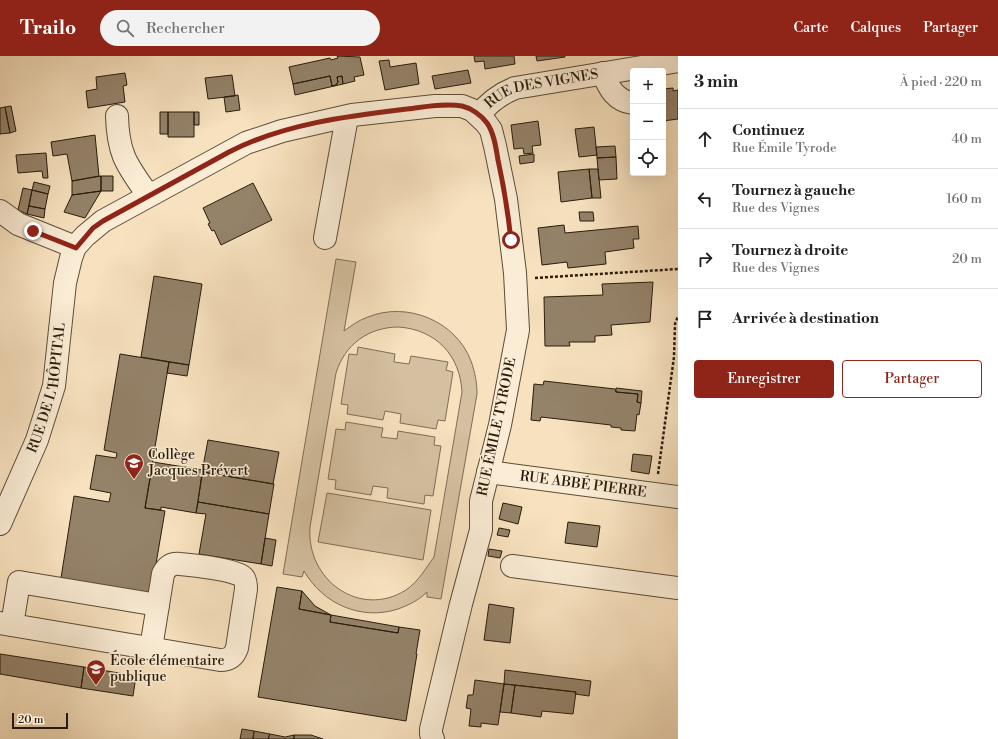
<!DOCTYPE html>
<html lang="fr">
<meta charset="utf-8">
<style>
:root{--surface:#fff;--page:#f2f2f2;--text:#202124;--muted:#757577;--line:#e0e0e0;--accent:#8f2418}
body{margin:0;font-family:"Libre Bodoni",serif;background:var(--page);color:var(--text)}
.controls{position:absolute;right:12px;top:12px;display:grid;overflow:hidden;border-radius:4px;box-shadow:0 4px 16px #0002}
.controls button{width:36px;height:36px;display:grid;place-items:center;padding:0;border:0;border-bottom:1px solid var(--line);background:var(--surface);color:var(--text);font:20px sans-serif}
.scale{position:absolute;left:12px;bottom:10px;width:56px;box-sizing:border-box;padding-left:4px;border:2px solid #291c0c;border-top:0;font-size:11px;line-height:14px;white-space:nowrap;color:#291c0c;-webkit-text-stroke:3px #faecd5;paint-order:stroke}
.stop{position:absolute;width:12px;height:12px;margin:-9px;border:3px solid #8f2418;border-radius:50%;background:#fff}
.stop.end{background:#8f2418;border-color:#fff;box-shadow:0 1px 4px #0008}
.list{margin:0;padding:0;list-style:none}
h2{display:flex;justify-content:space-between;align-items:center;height:52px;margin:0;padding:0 16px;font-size:17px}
h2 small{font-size:13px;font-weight:400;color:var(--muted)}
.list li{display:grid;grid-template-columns:26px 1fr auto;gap:12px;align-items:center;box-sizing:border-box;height:60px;padding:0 16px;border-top:1px solid var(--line)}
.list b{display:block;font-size:15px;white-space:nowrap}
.list p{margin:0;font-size:13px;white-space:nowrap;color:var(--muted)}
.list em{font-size:13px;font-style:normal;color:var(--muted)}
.actions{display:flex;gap:8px;padding:12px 16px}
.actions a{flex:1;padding:9px 0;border:1px solid var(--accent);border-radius:4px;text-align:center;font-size:14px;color:var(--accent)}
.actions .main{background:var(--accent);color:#fff}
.icon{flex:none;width:22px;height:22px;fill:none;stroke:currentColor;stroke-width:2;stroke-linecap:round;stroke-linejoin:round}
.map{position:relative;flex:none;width:678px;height:683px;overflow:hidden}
header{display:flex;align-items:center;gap:24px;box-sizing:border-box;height:56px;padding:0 20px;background:var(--accent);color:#fff}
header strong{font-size:19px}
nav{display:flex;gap:22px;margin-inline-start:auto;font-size:14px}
.search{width:280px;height:36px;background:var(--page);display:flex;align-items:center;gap:10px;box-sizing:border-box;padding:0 14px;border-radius:22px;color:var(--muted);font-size:15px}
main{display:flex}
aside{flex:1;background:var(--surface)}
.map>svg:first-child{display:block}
</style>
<header>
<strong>Trailo</strong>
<div class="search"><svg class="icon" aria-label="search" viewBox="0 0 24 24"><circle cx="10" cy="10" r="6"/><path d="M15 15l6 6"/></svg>Rechercher</div>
<nav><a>Carte</a><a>Calques</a><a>Partager</a></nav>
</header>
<main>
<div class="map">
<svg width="678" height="683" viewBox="0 0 678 683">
<rect width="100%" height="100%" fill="#f7e1be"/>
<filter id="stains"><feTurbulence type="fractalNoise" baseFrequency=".005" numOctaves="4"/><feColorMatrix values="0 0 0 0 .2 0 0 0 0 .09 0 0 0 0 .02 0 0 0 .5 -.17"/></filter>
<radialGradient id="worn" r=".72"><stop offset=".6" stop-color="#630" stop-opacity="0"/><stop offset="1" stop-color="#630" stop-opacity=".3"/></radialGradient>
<path fill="#d4c0a0" stroke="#7e6e56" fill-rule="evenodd" d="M336,203l20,3 -12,69c8,-6 15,-11 24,-14 39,-16 88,4 103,44 4,11 6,22 6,33l-36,205 -14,-2v-5c-8,8 -18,13 -29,17 -37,12 -75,-5 -94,-38l-2,6 -19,-3zM399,271c37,3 61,28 63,65l-28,165c-9,12 -15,24 -28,33 -46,29 -100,-10 -96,-63l26,-154c9,-29 33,-46 63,-46z
M358,291l37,7 -1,8 15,2 2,-8 37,6 -2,8 7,2 -8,49 -7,-1 -2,9 -36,-6 1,-9 -16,-3 -2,9 -36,-6 1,-9 -7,-1 8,-50 8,1z
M346,366l37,6 -2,9 16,2 1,-8 37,6 -1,8 7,1 -8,50 -8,-1 -1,9 -37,-6 1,-10 -15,-2 -2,9 -36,-6 1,-9 -8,-1 8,-50 9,1z
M327,437l104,17 -8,50 -105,-18z"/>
<path fill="#948269" stroke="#291c0c" d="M337,0l23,1 4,18 -10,2 1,4 -12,3 -1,-8 -5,1 1,5 -2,3 -4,1 -2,-10 -37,8 -4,-17 41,-9 1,2 7,-2z
M474,0h40l1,8 -30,5 -1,-8 -9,1z
M536,0h29v1l-28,4z
M389,4l1,7 26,-4 3,21 -34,6 -6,-29z
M468,14l3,13 -36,6 -3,-13z
M125,17l2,12 -4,1 2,16 -37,6 -2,-17 11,-2 -1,-12z
M232,19l3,21 -27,3 -3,-21z
M330,20l2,10 4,-1 2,-3 -1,-5 5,-1 1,8 -48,11 -2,-11z
M673,32v3l5,-1v29l-15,2v-32z
M238,39l2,15 -14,2 -2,-15z
M11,50l5,25 -6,2 -5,-26z
M5,51l5,26 -10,1v-26z
M160,56h8v22h-8z
M168,56h26v25h-26z
M194,56h5v13h-5z
M538,65l3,24 -9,1 1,7 -9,1 -1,-6 -9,1 -3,-24z
M594,71l3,28 -18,2 -4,-28z
M95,79l4,41 -27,5 -5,-27 -14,2 -2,-14z
M615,90l1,11 -19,1 -1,-11z
M46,97l2,25h-5l-1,-7 -24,2 -2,-18z
M534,98v8l-14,2 -1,-8z
M616,101l1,22 -18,1 -2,-22z
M589,113l3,29 -31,4 -3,-30z
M589,113h9l3,29h-9z
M101,120h12v15h-12z
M101,120v15l-29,4v-14z
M34,126l16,4 -2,8 -16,-4z
M253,127l19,37 -51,25 -7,-15 -2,1 -4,-7 2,-1 -7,-15z
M23,132l9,2 -5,24 -9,-4z
M32,134l16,4 -3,15 -16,-3z
M101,135l-16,27 -21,-6 8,-17z
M29,150l16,3 -1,9 -17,-4z
M579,156h14l1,9h-14z
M564,169l1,8 73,-7 1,13h-6l1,9 -29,4 1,12 -38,4 -1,-6 -25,3 -4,-37z
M154,220l48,8 -13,81 -48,-8z
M653,226l-3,40 -39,3 1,10 -17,1v6h-26l1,4h-25l-1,-49 59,-2 -1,-11z
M120,298l49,8 -24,146 20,3 -14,82 -90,-15 13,-82 35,6 2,-9 -21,-4 6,-34 20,3 1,-5 -13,-3z
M169,306l20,3 -2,11 -20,-3z
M544,325l71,8 1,3 22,2 -1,8 4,1 -2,12 -2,-1 -2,17 -14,-1v-2l-10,-1v-2l-61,-7 -9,-1 -1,4 -9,-1 3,-36 9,1z
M616,332l26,3 -1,12 -4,-1 1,-8 -22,-2z
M208,384l71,12 -6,32 -71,-12z
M633,398l19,2 -3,18 -18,-3z
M153,406l50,8 -7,43 -35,-6v3l-16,-2z
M202,416l72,12 -5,30 -71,-12z
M198,446l71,12 -8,50 -62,-10 7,-40 -10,-1z
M503,447l19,4 -4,17 -19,-5z
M568,466l32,4 -3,21 -32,-4z
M499,472l11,2 -2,7 -11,-2z
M265,482l11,2 -4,26 -11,-2z
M489,493l13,2 -2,7 -12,-2z
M277,531l25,4 -3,18 32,6 -1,7 68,11 1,-6 21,3 -4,24h1l-11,67 -148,-24z
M302,535l13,15 16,9 -32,-6z
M489,548l25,4 -4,35 -26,-3z
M331,559l68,12 -1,6 -68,-11z
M0,598l84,13 -3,21 -81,-14z
M84,611l52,9 -3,20 -52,-8z
M505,614l86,11 -2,15 -14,-2 1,-2 -72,-8z
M475,624l29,4 -6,41 -17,-2v4l-12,-1 2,-17 -5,-1 2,-13h5z
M504,628l11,1 -4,28 -11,-1z
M515,629l61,7 -3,22 -31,-3 -1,6 -30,-4z
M242,673l12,2 -1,8h-13z
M254,675l16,3 -2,5h-15z
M270,678l15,3 9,-2v4h-26z
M294,679h17l12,4h-29z"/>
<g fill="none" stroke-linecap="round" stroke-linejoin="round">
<g stroke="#5c4d38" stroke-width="24">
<g id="minor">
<path d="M603,17c6,16 13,28 30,30"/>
<path id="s1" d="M479,59c10,-13 21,-21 36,-27l163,-27"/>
<path d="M117,60c1,39 10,49 31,79"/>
<path d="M0,155l18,13 57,23"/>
<path d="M325,182l22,-121"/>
<path id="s2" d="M488,416l190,25"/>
<path id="s3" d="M0,468l37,-84 17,-54 11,-103 6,-25 4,-11 10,-11 18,-15 143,-78 36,-12 70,-16 83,-9h27l10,4 14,13 5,7 4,16 11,53 9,74 3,57 -18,95 -19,76v29l-20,74 -30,125v5l2,5"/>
<path d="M512,510l166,22"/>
<path d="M0,567l220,37c9,0 14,-3 17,-12l9,-59c0,-4 0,-9 -3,-12 -6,-7 -52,-12 -63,-13 -8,-1 -13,2 -17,10l-12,74"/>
<path d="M12,569l7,-43 139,23"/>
</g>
</g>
<path stroke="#291c0c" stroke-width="2.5" stroke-dasharray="3 2" stroke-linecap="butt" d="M535,222l143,-9
M658,418l16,-117 1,-33 3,-8"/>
<use href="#minor" stroke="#faecd5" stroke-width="22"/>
</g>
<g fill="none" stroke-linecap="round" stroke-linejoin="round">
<path stroke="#8f2418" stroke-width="5" d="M33,175l43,17 17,-20 10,-7 126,-69c54,-28 119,-36 178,-43 18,-2 37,-6 55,-3 9,2 19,9 25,17 7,10 9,25 11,37 6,27 10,53 13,80"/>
</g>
<defs>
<g id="school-pin" transform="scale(1)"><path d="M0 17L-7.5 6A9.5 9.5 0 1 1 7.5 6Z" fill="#8f2418" stroke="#faecd5"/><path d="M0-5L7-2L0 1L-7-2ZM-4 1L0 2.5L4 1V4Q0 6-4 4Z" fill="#fff"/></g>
</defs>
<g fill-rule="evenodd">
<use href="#school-pin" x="134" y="407"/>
<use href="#school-pin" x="96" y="613"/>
</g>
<g text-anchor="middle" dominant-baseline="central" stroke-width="3" stroke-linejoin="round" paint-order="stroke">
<g font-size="14" fill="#291c0c" stroke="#faecd5">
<text stroke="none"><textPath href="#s1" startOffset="71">RUE DES VIGNES</textPath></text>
<text stroke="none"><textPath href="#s3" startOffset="145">RUE DE L'HÔPITAL</textPath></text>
<text transform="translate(497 371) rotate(-78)">RUE ÉMILE TYRODE</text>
<text stroke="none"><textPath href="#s2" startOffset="96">RUE ABBÉ PIERRE</textPath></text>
</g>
<g font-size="14" fill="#291c0c" stroke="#faecd5" text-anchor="start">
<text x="148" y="399">Collège<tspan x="148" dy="16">Jacques Prévert</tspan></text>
<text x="110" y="605">École élémentaire<tspan x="110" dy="16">publique</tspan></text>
</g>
</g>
<rect width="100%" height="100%" filter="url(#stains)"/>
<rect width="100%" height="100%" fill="url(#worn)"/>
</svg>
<div class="controls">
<button>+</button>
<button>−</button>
<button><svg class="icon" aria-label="locate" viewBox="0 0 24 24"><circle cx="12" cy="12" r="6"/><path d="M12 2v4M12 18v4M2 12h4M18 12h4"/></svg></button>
</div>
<div class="scale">20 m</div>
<div class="stop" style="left:511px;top:184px"></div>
<div class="stop end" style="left:33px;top:175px"></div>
</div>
<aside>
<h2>3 min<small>À pied · 220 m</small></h2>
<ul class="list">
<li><svg class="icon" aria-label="ahead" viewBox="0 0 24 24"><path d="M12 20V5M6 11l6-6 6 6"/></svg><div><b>Continuez</b><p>Rue Émile Tyrode</p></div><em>40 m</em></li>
<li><svg class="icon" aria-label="left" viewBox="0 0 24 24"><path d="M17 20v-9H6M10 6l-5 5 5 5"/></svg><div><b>Tournez à gauche</b><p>Rue des Vignes</p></div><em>160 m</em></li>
<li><svg class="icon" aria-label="right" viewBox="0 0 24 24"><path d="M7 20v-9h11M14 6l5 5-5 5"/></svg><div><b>Tournez à droite</b><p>Rue des Vignes</p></div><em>20 m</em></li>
<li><svg class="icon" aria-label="arrive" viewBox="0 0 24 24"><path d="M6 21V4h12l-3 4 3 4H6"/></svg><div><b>Arrivée à destination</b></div></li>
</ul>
<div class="actions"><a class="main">Enregistrer</a><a>Partager</a></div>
</aside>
</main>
